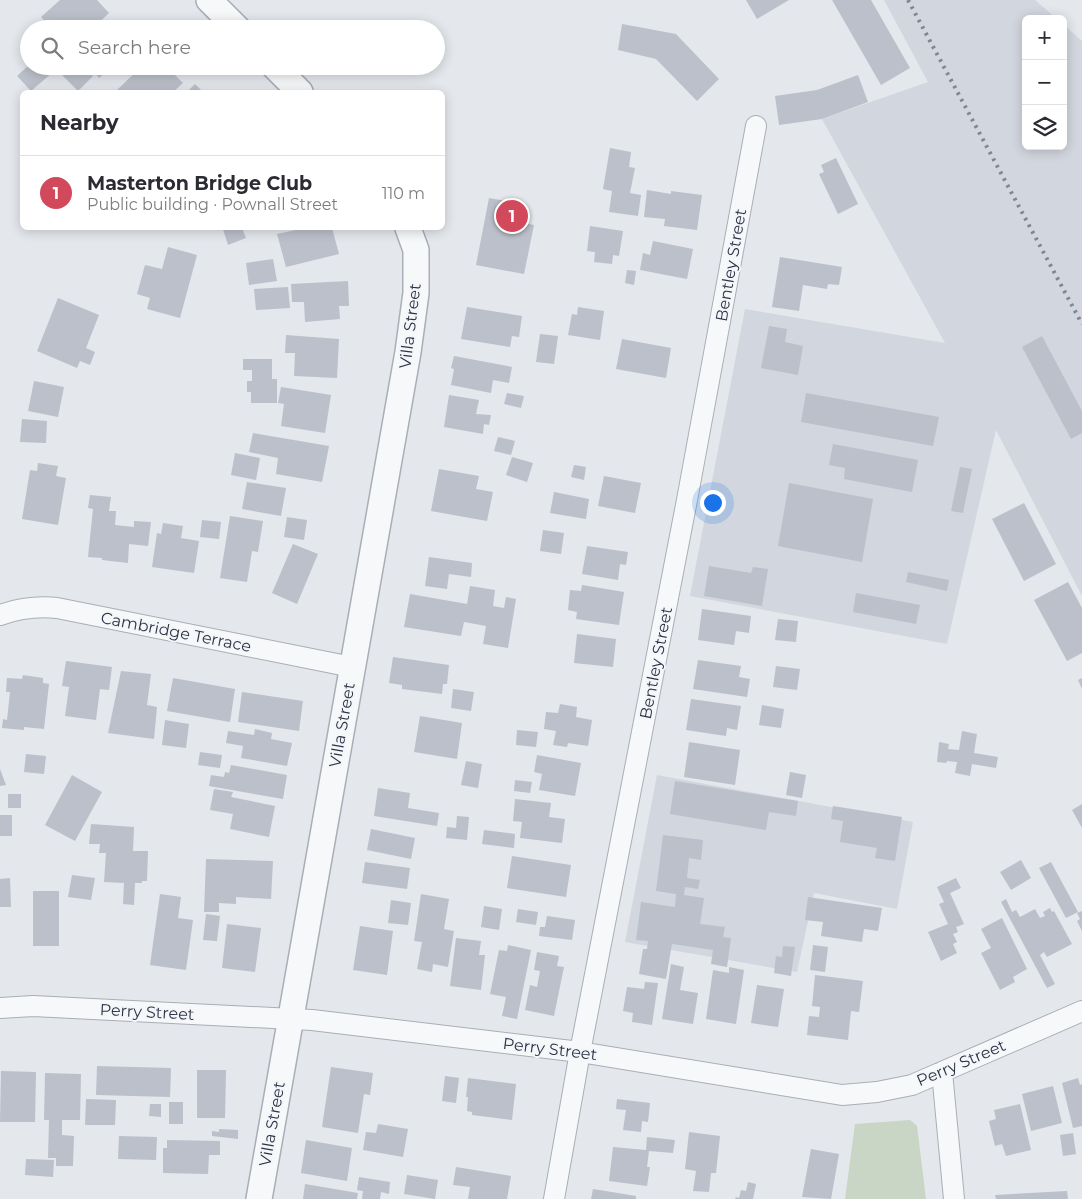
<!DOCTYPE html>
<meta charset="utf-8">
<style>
:root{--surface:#fff;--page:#f7f7f7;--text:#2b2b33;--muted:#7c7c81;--line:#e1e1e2;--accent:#d1495b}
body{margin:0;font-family:Montserrat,sans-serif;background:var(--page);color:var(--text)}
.controls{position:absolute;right:15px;top:15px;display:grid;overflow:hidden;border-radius:8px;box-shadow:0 2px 12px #0003}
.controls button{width:45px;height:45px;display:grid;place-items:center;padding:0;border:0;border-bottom:1px solid var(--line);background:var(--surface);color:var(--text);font:25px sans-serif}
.you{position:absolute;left:712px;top:502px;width:18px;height:18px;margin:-12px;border:4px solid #fff;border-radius:50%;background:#1a73e8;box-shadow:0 0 0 8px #1a73e833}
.badge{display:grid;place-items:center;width:32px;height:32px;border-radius:50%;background:var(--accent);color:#fff;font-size:16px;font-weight:700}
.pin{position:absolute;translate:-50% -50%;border:2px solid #fff;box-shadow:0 1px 5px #0006}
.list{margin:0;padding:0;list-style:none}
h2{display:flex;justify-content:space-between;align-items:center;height:65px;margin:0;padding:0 20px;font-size:21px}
h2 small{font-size:16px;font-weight:400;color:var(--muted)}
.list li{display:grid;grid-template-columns:32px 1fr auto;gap:15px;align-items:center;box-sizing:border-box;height:75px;padding:0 20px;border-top:1px solid var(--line)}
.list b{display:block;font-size:19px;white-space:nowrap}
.list p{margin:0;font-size:16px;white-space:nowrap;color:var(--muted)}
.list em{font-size:16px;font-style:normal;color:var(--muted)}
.icon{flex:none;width:28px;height:28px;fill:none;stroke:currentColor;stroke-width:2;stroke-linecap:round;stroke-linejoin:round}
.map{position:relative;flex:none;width:1082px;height:1199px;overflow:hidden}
.search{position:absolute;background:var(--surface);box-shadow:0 2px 12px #0003;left:20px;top:20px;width:425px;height:55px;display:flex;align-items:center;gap:12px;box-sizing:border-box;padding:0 18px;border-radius:28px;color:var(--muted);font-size:19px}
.panel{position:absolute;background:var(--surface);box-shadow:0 2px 12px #0003;left:20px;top:90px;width:425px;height:140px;border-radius:8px}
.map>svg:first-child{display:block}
</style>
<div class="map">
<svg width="1082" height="1199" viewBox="0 0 1082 1199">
<rect width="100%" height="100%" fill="#e4e7ec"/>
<path fill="#d2d6de" d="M884,0h151l22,19h-31v127h37v-122l19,17v555l-86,-166 -49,214 -257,-48 55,-287 200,34 -123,-224 106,-37z
M657,775l256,47 -16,87 -83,-16 -17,79 -172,-30z"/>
<path fill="#c9d6c5" d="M910,1120l7,6 9,73h-81l10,-75z"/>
<path fill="#bbc0ca" d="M60,0h37l12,13 -17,16h-40l-11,-12z
M746,0h43l-32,19z
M832,0h39l39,68 -29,17z
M118,23l5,6h-12z
M622,24l54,10 43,45 -22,22 -41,-42 -38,-9z
M28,66h32l-29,25 -14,-15z
M69,66h14l10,10 -15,15 -17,-17z
M89,66h24l-14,12z
M142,66h24l17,17 -10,9h-58z
M858,75l10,27 -46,17 -43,6 -4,-29 42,-6z
M195,84l8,8h-16z
M610,148l21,4 -2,15 6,1 -5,25 11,2 -3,21 -29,-4 3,-21 -9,-2z
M836,158l22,46 -20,10 -19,-40 5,-2 -3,-7z
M647,190l24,4v-3l31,4 -5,35 -33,-4 1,-7 -21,-2z
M489,198l33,6 -4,18 16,3 -10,49 -48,-9z
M590,226l33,5 -4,25 -6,-1 -1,9 -18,-2 1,-10 -8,-1z
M227,228h15l4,10 -18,7 -5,-16z
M305,228h27l7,26 -53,13 -9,-33z
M653,241l40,8 -6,30 -47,-9 3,-17 7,2z
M168,247l29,8 -17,63 -33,-9 3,-11 -13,-4 8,-29 17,4z
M780,257l62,10 -3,18 -11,-1 -1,5 -24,-4 -4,26 -27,-4z
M273,259l4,22 -28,4 -3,-22z
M627,270l9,1 -2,14 -9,-2z
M348,281l1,25h-10l1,13 -35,3 -1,-20h-12l-1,-18z
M288,287l2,21 -34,2 -2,-21z
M58,298l41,17 -13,33 9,4 -5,13 -10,-4 -3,7 -40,-17z
M467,307l55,9 -3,21 -7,-1 -2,11 -49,-8z
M578,307l26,4 -4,29 -32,-5 4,-21 5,1z
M769,326l18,3 -2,13 18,4 -5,29 -37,-7z
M540,334l18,2 -4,28 -18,-2z
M286,335l53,4 -2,39 -43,-2 1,-23h-10z
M1042,336l40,75v22l-11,6 -49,-92z
M622,339l49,9 -5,30 -50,-9z
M454,356l58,11 -3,16 -16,-3 -2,13 -40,-8 3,-16 -3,-1z
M243,359h29v20h5v24h-26v-11h-4v-11h5v-11h-9z
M34,381l30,6 -6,30 -30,-6z
M281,387l50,8 -6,38 -44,-7 3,-22 -6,-1z
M507,393l17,3 -3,12 -17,-4z
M806,393l133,24 -6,29 -132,-24z
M449,395l30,5 -3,14 15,1 -2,10 -5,-1 -1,10 -39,-7z
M22,419l25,2 -1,22 -26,-1z
M253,433l76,13 -7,36 -46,-8 2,-16 -29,-6z
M498,437l17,4 -4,14 -17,-4z
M833,444l85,16 -6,32 -68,-13 1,-11 -16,-3z
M235,453l25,5 -4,22 -25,-5z
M512,457l21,6 -6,19 -21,-7z
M38,463l20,3 -2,10 10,2 -8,47 -36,-6 8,-49 7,1z
M574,465l12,2 -2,13 -13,-3z
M960,467l12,2 -9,44 -12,-2z
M439,469l40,7 -3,13 17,3 -6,29 -56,-10z
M604,476l37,7 -6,30 -37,-7z
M247,482l39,6 -5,28 -39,-7z
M789,483l84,16 -11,63 -84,-16z
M554,492l35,7 -3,20 -36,-6z
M90,495l21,2 -2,14h7l-1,14 19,2v-6l17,1 -3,24 -19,-2 -1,19 -26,-3v-2l-14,-1 5,-48 -5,-1z
M1024,503l32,61 -32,17 -32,-62z
M230,516l33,5 -5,31 -6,-1 -5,31 -27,-4z
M287,517l20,3 -3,20 -20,-3z
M202,520l19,2 -2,17 -19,-2z
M163,523l20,3 -2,12 18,3 -5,32 -42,-6 5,-34 4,1z
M543,530l21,3 -3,21 -21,-3z
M293,544l25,10 -21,50 -25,-11z
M587,546l41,6 -2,13 -6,-1 -2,16 -36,-6z
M429,557l43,6 -1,14 -22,-3 -2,15 -22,-3z
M709,566l42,7 2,-6 15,2 -6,37 -58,-10z
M908,572l41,8 -2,11 -41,-9z
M1068,582l14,26v45l-15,8 -33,-61z
M582,585l42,7 -5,33 -43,-6 1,-7 -9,-2 2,-20 11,1z
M470,586l25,4 -2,16 11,2 2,-11 10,2 -8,49 -25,-4 3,-18 -22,-4 -3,14 -57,-9 6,-33 57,10z
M856,593l64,12 -4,19 -63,-12z
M702,609l49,7 -2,17 -13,-2 -2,14 -36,-5z
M778,619l20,2 -2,21 -21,-2z
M577,634l39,5 -3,28 -39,-4z
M393,657l56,8 -2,19h-4l-1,10 -40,-5v-4l-13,-2z
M698,660l43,6 -2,11 11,2 -3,18 -54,-8z
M66,661l46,6 -3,23 -9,-1 -4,31 -31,-4 4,-29 -7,-1z
M776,666l24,3 -3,21 -24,-3z
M121,671l30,3 -4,31 10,2 -3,32 -46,-6z
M23,675l20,3v5l6,1 -5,45 -20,-2v3l-22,-2 1,-9 4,1 3,-28h-4l1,-14 15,1z
M173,678l62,11 -5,33 -63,-11z
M1082,678v11l-4,-9z
M453,689l21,3 -3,19 -20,-3z
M242,692l61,9 -4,30 -61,-9z
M691,699l50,7 -4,24 -10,-2 -1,8 -40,-6z
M560,704l17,3 -1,10 16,3 -4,26 -20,-3 -1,4 -14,-2 3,-14 -12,-2 2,-17 12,1z
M762,705l22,4 -3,19 -22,-3z
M420,716l42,7 -5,36 -43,-7z
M165,720l24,4 -3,24 -24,-3z
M255,729l17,4 -1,6 21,4 -5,23 -46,-8 2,-12 -17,-3 2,-12 26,4z
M517,730l21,2 -2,15 -20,-2z
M962,731l15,3 -3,19 24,4 -2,11 -24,-4 -2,12 -15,-3 2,-11 -10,-1 -1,2 -9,-1 2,-20 10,2 -1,5 11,1z
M689,742l51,8 -5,35 -51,-8z
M200,752l22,3 -2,13 -22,-3z
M26,754l20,2 -2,18 -20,-2z
M537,755l44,8 -6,33 -36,-6 3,-16 -8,-2z
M466,761l16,3 -4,24 -17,-3z
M231,765l56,10 -4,24 -74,-13 2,-11 13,2 1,-5 4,1z
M0,769l6,16 -6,1z
M790,772l16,3 -4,23 -16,-3z
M72,775l30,17 -27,49 -30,-16z
M515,780l17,2 -2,11 -16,-2z
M675,781l123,20 -2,15 -27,-4 -3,18 -96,-16z
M378,788l32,5 -2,15 31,5 -2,13 -63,-10z
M214,789l19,3 -2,5 44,9 -6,31 -39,-8 3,-15 -23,-4z
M8,794h13v14h-13z
M515,799l36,4 -2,14 16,2 -3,24 -42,-5 2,-16 -9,-1z
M1082,804v24l-10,-18z
M833,806l69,11 -7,44 -20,-3 2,-10 -37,-6 3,-21 -12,-2z
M0,815h12v21h-12z
M457,816l12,1 -2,23 -21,-2 1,-11 9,1z
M91,824l43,3 -1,24h15l-1,30h-5v2h-7l-1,22 -11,-1 1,-21 -20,-1 2,-29h-7l1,-9h-11z
M371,829l44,9 -4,21 -44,-9z
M484,830l31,4 -1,14 -32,-4z
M663,835l40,5 -2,20 -12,-2 -2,20 13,2 -2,9 -13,-2 -1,8 20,3 -4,26 25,3 -2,10 8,1 -4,29 -16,-3 2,-14 -41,-6 -6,35 -27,-5 4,-25h4l1,-8 -12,-1 5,-38 34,5 1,-13 -20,-3z
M512,856l59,9 -5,32 -59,-9z
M206,859l67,2 -2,38 -35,-2v7l-17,-1v9h-15z
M1021,860l10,18 -20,12 -11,-18z
M365,862l45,6 -3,21 -45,-6z
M1051,862l27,50 -12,6 -27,-50z
M72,875l23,3 -4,22 -23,-3z
M10,878l1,29h-11v-28z
M956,878l5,10 -11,5 14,31 -8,3 2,5 -5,2 4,8 -4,2 4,9 -16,8 -13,-29 20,-8 -9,-20 5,-2 -7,-15z
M33,891h26v55h-26z
M160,894l21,3 -3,21 15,2 -7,50 -36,-5z
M421,894l28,5 -5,30 10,2 -6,36 -15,-3 -1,8 -15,-3 5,-27 -8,-1z
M808,897l74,11 -4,23 -14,-2 -2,13 -41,-6 2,-14 -18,-2z
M1006,899l6,13 4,-2 4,7 15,-8 5,9 5,-2 -2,-4 7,-4 2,4 2,-1 18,33 -25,13 -3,-5 -4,3 15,29 -8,4 -46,-86z
M391,900l20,3 -3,22 -20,-2z
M484,906l18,3 -3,21 -18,-3z
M518,909l20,3 -2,13 -20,-3z
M1082,911v20l-5,-10 3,-2 -3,-6z
M206,914l14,2 -3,25 -14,-1z
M547,916l28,4 -3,20 -33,-4 1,-9h5z
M1002,918l25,51 -14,8 2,5 -15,8 -19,-37 10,-5 -10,-19z
M227,924l34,4 -6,44 -33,-4z
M360,926l33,5 -6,44 -34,-5z
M456,938l25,3 -2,14h6l-4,35 -31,-4z
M508,945l23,5 -14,69 -15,-3 4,-19 -16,-3 9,-44 8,1z
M813,945l15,2 -3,25 -15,-2z
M783,946l12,1 -4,29 -17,-3 2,-17 6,1z
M537,952l22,4 -2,10 7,1 -10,49 -29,-6 5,-25 7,2 3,-16 -6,-1z
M671,964l13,3 -4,23 18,3 -5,31 -31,-5z
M729,967l15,3 -8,54 -30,-5 7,-49 16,3z
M815,975l48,6 -4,31 -8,-1 -3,29 -41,-5 2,-19 10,1 1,-10 -8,-1z
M645,982l13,1 -6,42 -20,-3 1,-9 -10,-2 4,-24 17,2z
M757,985l27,4 -6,38 -27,-4z
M97,1066l74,2 -1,29 -74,-2z
M331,1067l42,6 -3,22 -6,-1 -6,39 -36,-6z
M197,1070h29l-1,48h-28z
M1,1071l35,1 -1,50h-35z
M45,1073l36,1 -1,46h-18v15l12,1 -1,30h-17v-8h-8l1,-38h-5z
M445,1076l14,2 -3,25 -14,-2z
M468,1078l48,6 -4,36 -40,-5v-3l-5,-1 1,-14h-2z
M1078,1078l2,7 2,-1v42l-9,2 -11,-45z
M1053,1086l9,37 -31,8 -9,-37z
M86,1099l30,1 -1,25h-30z
M617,1099l33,4 -2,19 -6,-1 -1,11 -18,-2 3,-20 -10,-1z
M169,1102h14v22h-14z
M150,1104h11v13l-12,-1z
M1020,1104l11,46 -25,6 -4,-12 -7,2 -6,-25 7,-2 -2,-9z
M378,1124l30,5 -5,28 -40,-7 3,-18 10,1z
M219,1129l19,1v9l-26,-3v-5l7,1z
M689,1132l31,4 -4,37h-5l-2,19 -16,-1 3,-20 -11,-2z
M1073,1133l3,21 -13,2 -3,-21z
M119,1136l38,1 -1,23 -38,-1z
M647,1137l28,3 -2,13 -24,-2 -2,16h3l-3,19 -38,-5 4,-34 33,3z
M167,1140l53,1v14h-11l-1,19 -45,-1v-25h4z
M306,1140l46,8 -5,33 -46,-8z
M811,1149l28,5 -8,45 -29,-2z
M26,1159l28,1 -1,17 -28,-2z
M456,1167l55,9 -4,23h-39l2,-12 -17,-2z
M407,1175l31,5 -3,19 -31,-5z
M359,1177l31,5 -1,12 -8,-2 -1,7h-18l1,-8 -6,-1z
M748,1182l8,2 -3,15h-18l1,-2 3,1 2,-8 5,1z
M305,1184l53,9 -1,6h-54z
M593,1189l43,7v3h-45z
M1067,1191l1,8h-72l-1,-4z"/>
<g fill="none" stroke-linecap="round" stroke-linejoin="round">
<g stroke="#a9aeb7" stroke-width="22">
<path id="minor" d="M0,615c20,-7 37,-9 57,-7l295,59
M0,1008l33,-2 279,14 268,32 262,43 35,-3 35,-7 170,-74
M942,1072l12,127
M554,1199l26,-147 107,-552 69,-374"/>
</g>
<g stroke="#a9aeb7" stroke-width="28">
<path id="tertiary" d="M209,0l29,29
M274,66l26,26
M259,1199l149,-847 8,-59v-43l-8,-22"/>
</g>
<use href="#minor" stroke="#f7f8fa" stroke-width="20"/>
<use href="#tertiary" stroke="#f7f8fa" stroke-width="25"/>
<path stroke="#7d8696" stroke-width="4" stroke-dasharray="2.5 5" stroke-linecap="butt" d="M908,0l174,324"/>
</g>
<g text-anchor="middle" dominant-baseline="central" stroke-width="4" stroke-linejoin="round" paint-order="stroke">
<g font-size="16" fill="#2b3445" stroke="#f4f6f9">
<text transform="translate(731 265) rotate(-80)">Bentley Street</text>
<text transform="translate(410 326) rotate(-83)">Villa Street</text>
<text transform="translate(176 632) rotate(11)">Cambridge Terrace</text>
<text transform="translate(656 663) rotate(-79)">Bentley Street</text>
<text transform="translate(342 725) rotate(-80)">Villa Street</text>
<text transform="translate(147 1012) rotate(3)">Perry Street</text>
<text transform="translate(550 1049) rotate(7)">Perry Street</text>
<text transform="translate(961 1063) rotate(-23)">Perry Street</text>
<text transform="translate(272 1124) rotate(-80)">Villa Street</text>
</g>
</g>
</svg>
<div class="controls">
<button>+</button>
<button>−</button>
<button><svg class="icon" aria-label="layers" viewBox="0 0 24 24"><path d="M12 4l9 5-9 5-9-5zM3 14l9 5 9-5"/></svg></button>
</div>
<div class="you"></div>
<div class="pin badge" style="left:512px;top:216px">1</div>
<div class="search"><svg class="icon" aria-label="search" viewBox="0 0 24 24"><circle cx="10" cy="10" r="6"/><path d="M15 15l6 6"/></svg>Search here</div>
<section class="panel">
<h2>Nearby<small></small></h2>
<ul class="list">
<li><span class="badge">1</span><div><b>Masterton Bridge Club</b><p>Public building · Pownall Street</p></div><em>110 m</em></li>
</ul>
</section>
</div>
